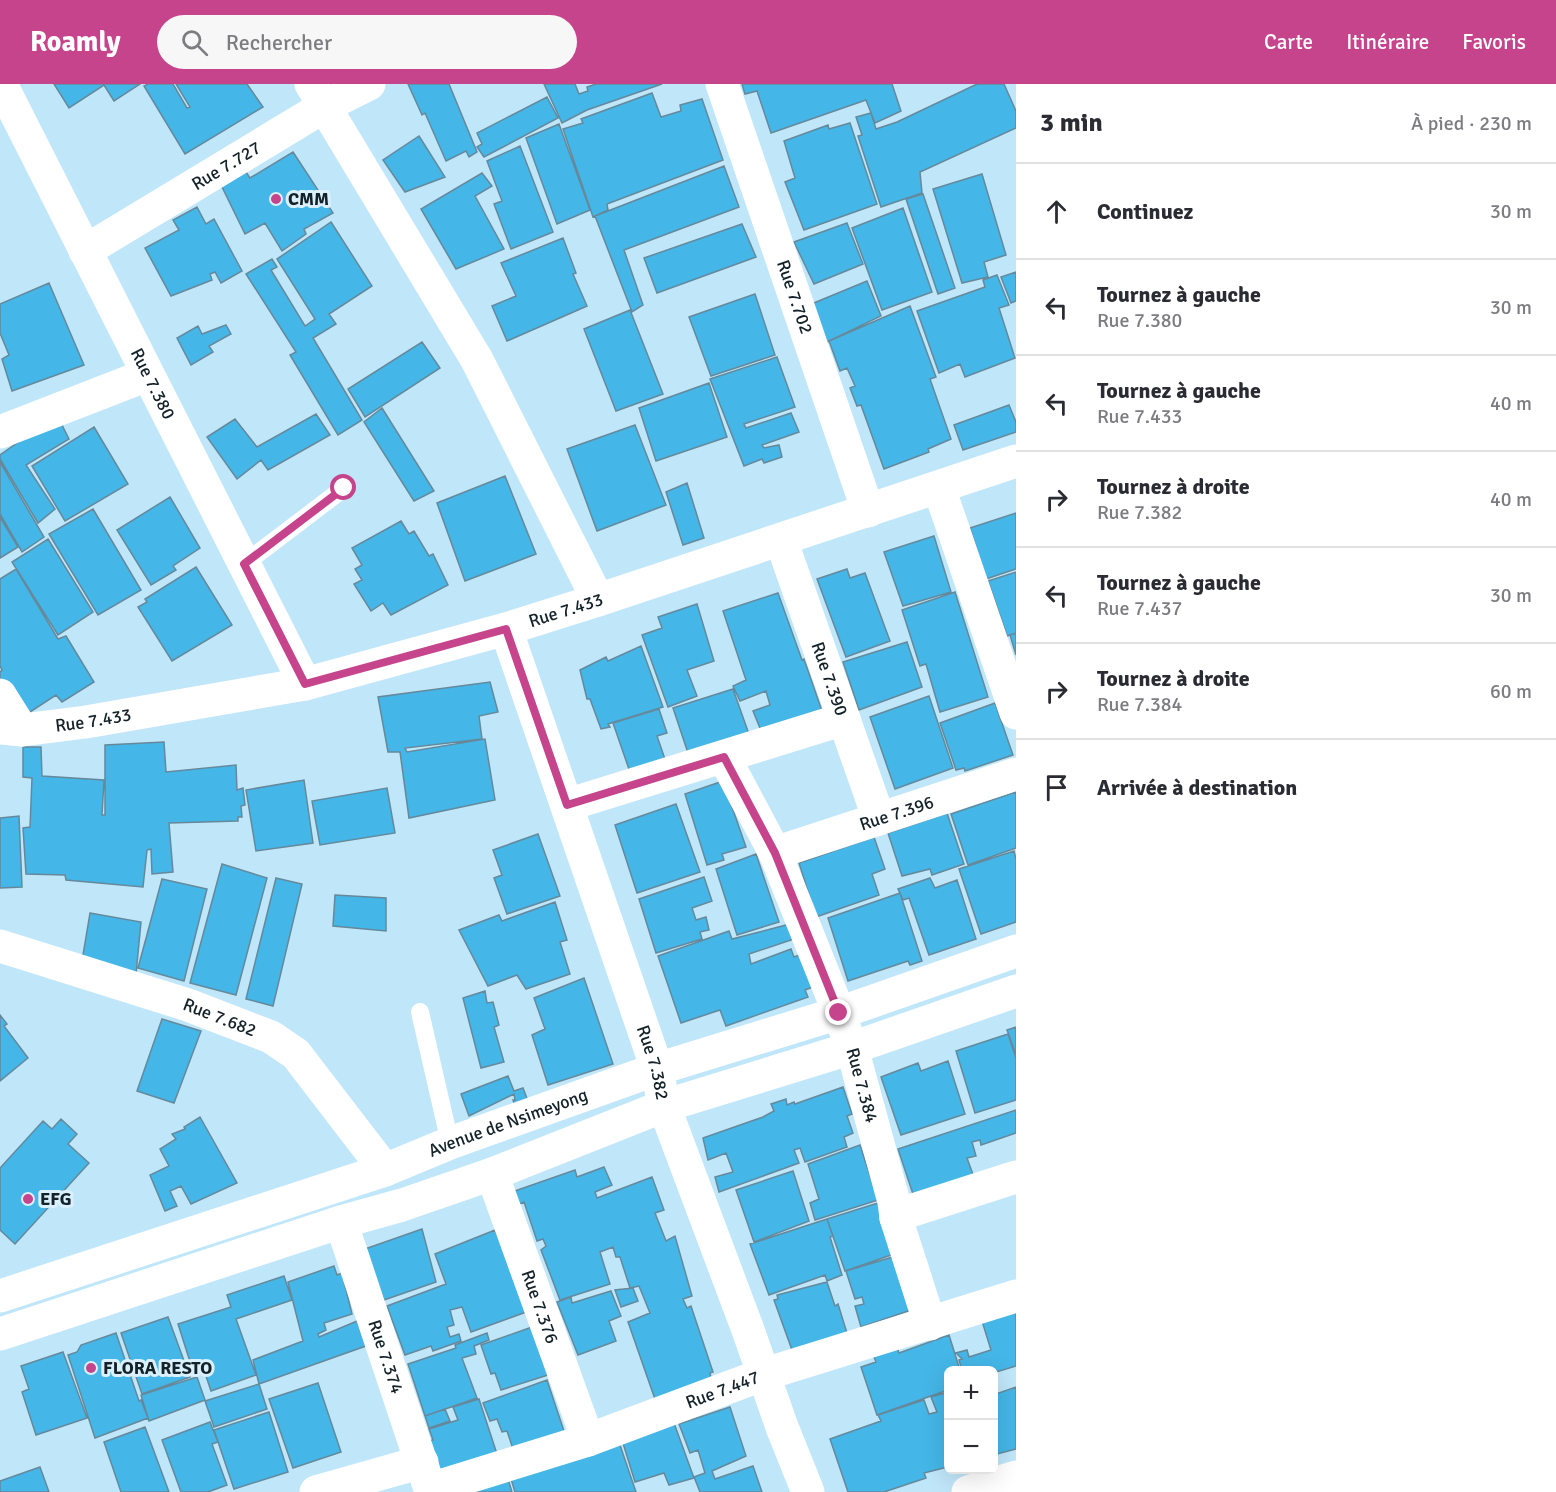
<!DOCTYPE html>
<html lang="fr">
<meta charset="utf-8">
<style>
:root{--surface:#fff;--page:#f7f7f7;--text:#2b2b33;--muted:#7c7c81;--line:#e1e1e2;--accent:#c6448b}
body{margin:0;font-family:Signika,sans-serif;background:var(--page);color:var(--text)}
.controls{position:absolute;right:18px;bottom:18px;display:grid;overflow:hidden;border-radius:9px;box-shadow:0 6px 24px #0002}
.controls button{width:54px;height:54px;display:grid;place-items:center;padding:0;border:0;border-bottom:2px solid var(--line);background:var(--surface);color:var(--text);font:30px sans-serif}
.stop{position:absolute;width:18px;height:18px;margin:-14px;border:4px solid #c6448b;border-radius:50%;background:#fff}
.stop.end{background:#c6448b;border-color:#fff;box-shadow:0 2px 6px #0008}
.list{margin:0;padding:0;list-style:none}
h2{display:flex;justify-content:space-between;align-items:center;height:78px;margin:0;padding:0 24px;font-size:26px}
h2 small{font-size:20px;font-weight:400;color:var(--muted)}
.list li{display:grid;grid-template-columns:39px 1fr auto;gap:18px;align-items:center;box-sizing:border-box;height:96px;padding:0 24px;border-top:2px solid var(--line)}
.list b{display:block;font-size:22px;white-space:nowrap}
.list p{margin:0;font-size:20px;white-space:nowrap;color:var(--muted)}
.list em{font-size:20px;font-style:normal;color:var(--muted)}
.icon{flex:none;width:33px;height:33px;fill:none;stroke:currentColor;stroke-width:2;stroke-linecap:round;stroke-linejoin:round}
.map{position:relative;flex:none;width:1016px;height:1408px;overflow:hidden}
header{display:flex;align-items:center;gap:36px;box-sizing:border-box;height:84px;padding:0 30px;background:var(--accent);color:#fff}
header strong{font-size:28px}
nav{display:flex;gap:33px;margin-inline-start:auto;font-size:21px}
.search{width:420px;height:54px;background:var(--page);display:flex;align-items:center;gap:15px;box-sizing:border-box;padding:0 21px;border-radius:33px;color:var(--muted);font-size:22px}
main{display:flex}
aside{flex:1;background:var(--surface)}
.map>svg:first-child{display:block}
</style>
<header>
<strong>Roamly</strong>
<div class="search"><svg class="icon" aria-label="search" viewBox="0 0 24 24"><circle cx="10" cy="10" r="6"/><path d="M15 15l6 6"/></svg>Rechercher</div>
<nav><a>Carte</a><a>Itinéraire</a><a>Favoris</a></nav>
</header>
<main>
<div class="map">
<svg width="1016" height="1408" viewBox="0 0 1016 1408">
<rect width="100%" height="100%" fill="#c0e6f9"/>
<path fill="#44b6e7" stroke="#65899b" stroke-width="1.5" d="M54,0h86l-26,17 -10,-16 -35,23z
M148,0h25l14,24 3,-1 -14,-23h71l16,23 -78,47 -41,-68z
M408,0h41l28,68 -8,5 -3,-6 -20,10 -21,-48 -3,2z
M544,0h31l4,10 9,-3 -1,-4 9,-3h66l-75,26 -25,13z
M742,0h150l9,27 -26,12 -9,-23 -95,33 -14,-42 -12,3z
M977,0h27l12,27v17l-96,44 2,21 -41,14 -23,-71 4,-1 -6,-18 15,-4 5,16 21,-7z
M652,9l9,24 20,-6 -1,-6 22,-6 21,61 -116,44 1,6 -15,7 -30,-88 20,-6 -2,-4z
M547,13l11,21 -74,39 -7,-10 5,-3 -5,-11z
M850,39l27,81 -73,26 -19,-48 10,-4 -11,-37 44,-16 1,4z
M559,40l31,86 -33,14 -31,-86z
M419,52l26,41 -40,15 -22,-32z
M520,62l33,86 -42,17 -17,-45 8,-3 -15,-40z
M293,68l40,61 -29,16 2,5 -24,17 -17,-28 -20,11 -24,-49 23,-16 6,9z
M724,82l15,41 -115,43 19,55 -11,7 -37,-96z
M482,89l10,13 -17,10 29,53 -48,20 -35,-60z
M982,90l24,81 -22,7 4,15 -26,6 -29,-94z
M923,110l32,94 -17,6 -32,-95z
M197,123l9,17 8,-5 28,52 -21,12 -6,-11 -5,2 2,6 -41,16 -26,-48 34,-18 -6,-10z
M903,124l29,84 -50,18 -30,-82z
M331,138l41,64 -43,28 7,10 -23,14 49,82 -24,15 -48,-80 6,-3 -50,-78 26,-15 5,8 -6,3 34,56 10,-7 -38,-60z
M847,139l16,41 -49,20 -20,-42z
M742,140l14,33 -99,36 -13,-35z
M563,154l13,35 -3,1 14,32 -80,35 -15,-35 24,-10 -15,-33z
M1016,188v29l-5,2 -10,-26z
M997,191l12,30 -10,3 16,50 -50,19 -5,-13 -21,9 -22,-62 68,-24 -2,-7z
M867,197l14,35 -56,27 -16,-38z
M49,199l35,82 -72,26 -10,-32 7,-4 -9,-22v-29z
M755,210l20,61 -64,21 -22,-59z
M910,222l26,71 -6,2 21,60 -23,10 1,3 -45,17 -23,-64 -4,1 -7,-18 5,-2 -8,-18 -7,3 -11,-30z
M630,226l33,84 -47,17 -32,-82z
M226,241l5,9 -22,12 4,6 -22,13 -14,-27 21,-12 4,8z
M422,258l18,26 -75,49 -17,-28z
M777,273l18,50 -51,17 2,4 45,-15 8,19 -37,13 2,3 15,-3 3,12 -18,6 -2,-4 -18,7 -34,-87z
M709,299l18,54 -71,24 -17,-53z
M1009,321l7,17v10l-53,18 -9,-25z
M382,324l52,83 -20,10 -50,-79z
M316,330l14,21 -62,35 -7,-10 -24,19 -30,-42 28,-18 22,28z
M57,331l12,24 -43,26 29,44 -17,14 -38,-64v-4z
M635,341l31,80 -69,26 -30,-82z
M94,343l34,57 -63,37 -33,-55z
M0,378l44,75 -22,15 -22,-38z
M505,392l31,78 -71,27 -28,-78z
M687,399l17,55 -21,7 -17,-53z
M170,413l30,51 -27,18 3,4 -25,15 -34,-55z
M93,425l48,81 -43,25 -49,-81z
M1016,429v56l-30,10 -16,-51z
M0,433l18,30 -18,11z
M401,437l8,13 5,-3 15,25 4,-2 15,31 -57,30 -8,-12 -12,8 -17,-27 8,-4 -7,-11 7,-4 -10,-17z
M934,452l17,56 -48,14 -19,-54z
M48,455l45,73 -35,23 -46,-73z
M196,483l36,58 -60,36 -34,-54 9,-5 -2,-3z
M16,485l42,70 8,-3 28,46 -32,20 -6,-7 -29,19 -27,-29v-13l2,-2 -2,-4v-87z
M847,485l3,9 15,-5 25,68 -44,16 -29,-78z
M1016,488v61l-9,3 -19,-55z
M955,508l33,105 -48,15 -14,-48 -6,2 -18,-56z
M778,509l24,67 2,-1 18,52 -60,22 -9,-22 17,-6 -4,-14 -26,10 -7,-15 13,-6 -23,-69z
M697,520l17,57 -27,9 10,26 -29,11 -26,-72 20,-7 -4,-11z
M1016,549v22l-6,-20z
M907,558l15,45 -63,23 -16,-48z
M641,562l22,61 -55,17 2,3 -9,2 -11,-30h-3l-7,-29 26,-13 2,4z
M490,598l8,30 -19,4 3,23 -77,9 2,4 78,-13 10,61 -86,18 -9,-66h-12l-10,-55z
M733,605l17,48 -61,19 -16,-48z
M929,612l24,72 -58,21 -25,-72z
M995,619l18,52 -48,16 -1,-3 -8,2 -16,-47z
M659,625l8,24 -10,3 9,26 -35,13 -18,-52z
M164,658l2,30 70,-7 1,25 6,-2 2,17 -4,1 1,11h-4v4l-69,2 4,49 -21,2 -1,-25 -4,1 -4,37 -77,-7 -1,-5 -39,-1 -3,-46 7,-1 2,-49 -9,-1v-30h18l1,29 62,4 -2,35h3v-70z
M304,696l9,63 -57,8 -10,-61z
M723,697l23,66 -24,7 2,6 -17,5 -22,-71z
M387,704l8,45 -75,12 -8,-44z
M1016,708v56l-48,17 -17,-51z
M676,720l24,68 -63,21 -22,-68z
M947,729l17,51 -32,11 -2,-6 -28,7 -14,-43z
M19,732l3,71 -22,1v-70z
M538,750l22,62 -53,18 -13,-36 8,-3 -9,-25z
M874,753l11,32 -13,5 7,21 -63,22 -17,-54z
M1014,767l2,8v63l-35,12 -22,-65z
M756,770l23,68 -42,13 -21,-66z
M222,780l45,14 -31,117 -46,-12z
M704,793l8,24 -20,7 4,12 10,-3 3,13 -9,2 2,7 -46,14 -17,-54z
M276,794l26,6 -29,122 -27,-7z
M930,794l5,10 22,-8 19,59 -47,16 -20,-57 -6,2 -5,-11z
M162,795l45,10 -23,92 -46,-13z
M900,809l22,68 -12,4 -2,-4 -60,20 -20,-63z
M335,811l51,3v33l-53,-5z
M555,818l12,38 -7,2 10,32 -44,15 -9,-14 -29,11 -29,-56 40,-15 3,6z
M90,829l51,9 -5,52 -54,-13z
M790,840l4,15 -45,15 2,10 40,-15 3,8 8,-3 11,33 -8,3 3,7 -82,29 -6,-16 -39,13 -23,-67 71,-25 3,8z
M584,894l29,86 -65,21 -16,-50 13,-6 -11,-31z
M485,907l2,12 6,-1 6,23 -5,2 10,35 -23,6 -18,-70z
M0,931l7,9 -3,2 24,32 -28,23z
M162,935l39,12 -27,72 -37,-12z
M1016,943v28l-9,-25z
M1008,950l8,24v42l-41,13 -19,-62z
M948,977l17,53 -64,21 -20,-58 37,-14 3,8z
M508,992l6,15 9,-3 5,13 -13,5 -2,-6h2l-1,-6 -45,22 -8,-22z
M843,1003l9,27 -5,2 6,17 -9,4 3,10 -42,15 -5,-14 -6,2 5,13 -80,29 -4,-15 18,-5 -7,-19 -18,7 -5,-22 60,-21 11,-6 -3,-7 15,-5 1,6 7,-3 1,2z
M1016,1026v23l-35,12 -1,-5 -8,2 4,14 -9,2 8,22 -61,17 -16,-48z
M200,1033l37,66 -46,21 -10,-18 -11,5 7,15 -12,5 -15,-36 19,-9 -9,-17 16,-10 -4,-5 13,-5 -1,-2z
M61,1035l16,15 -9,10 21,19 -74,81 -15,-14v-62l43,-47 9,8z
M860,1061l18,55 -63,20 -5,-17 9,-4 -11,-35z
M604,1083l8,18 -17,7 2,6 55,-21 12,33 -9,3 11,28 9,-5 17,60 -9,3 4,9 4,-2 22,66 -3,1 2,10 -56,19 -28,-80 22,-9 -11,-27 -9,2 -10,-31h-4l-3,-10 -13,5 10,32 -50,16 -19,-50 5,-4 -3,-7 -6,2 -13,-39 -7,3 -5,-13 63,-22 2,7z
M793,1087l16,50 -55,21 -18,-52z
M878,1119l19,50 -52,18 -18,-52z
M827,1135l6,17 -3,1 12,38 -15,6 -2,-6 -56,20 -19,-51z
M422,1145l14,53 -52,18 -19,-51z
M495,1146l34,81 -58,21 -9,-25 -12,3 4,15 -7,2 3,10 9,-3 2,7 -28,10 -2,-5 -26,9 -18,-49 59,-22 -11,-30z
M896,1172l18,53 -53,18 -6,-21 9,-2 -2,-7 -7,2 -9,-28z
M334,1182l3,9 5,-2 10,41 -28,9 2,7 -8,4 1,3 38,-16 9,25 -107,38 -6,-24 50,-19 -15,-59z
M284,1192l8,24 -56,19 20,56 -45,16 -8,-24 -10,4 -15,-47 53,-17 -4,-12z
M827,1198l8,24 3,-2 9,29 -55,17 -18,-50 4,-1 -1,-4z
M633,1204l5,13 -17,6 -6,-17z
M611,1207l10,25 -12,5 7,20 -38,14 -21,-53 14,-5 1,6z
M1016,1225v57l-23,7v-3h-31l-3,-10 3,-1 -6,-6 11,-3 2,7 22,-7 -9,-29z
M168,1233l22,60 -48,17 -21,-61z
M532,1243l16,48 -47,15 -6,-17 -4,1 -10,-29z
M116,1249l23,68 2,-1 7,18 -53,20 -27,-83 9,-3 4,-7z
M487,1249l2,7 -15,6 2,8 -14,4 15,40 -52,18 -17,-52 48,-16 -1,-3z
M949,1251l11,35h-12v20l-71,25 -16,-48 15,-5 -3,-7 24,-8 2,6z
M63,1268l24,66 -51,17 -14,-43 7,-3 -8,-23z
M197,1293l8,23 -56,21 -8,-26z
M547,1296l17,51 -51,18 -6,-18 -5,1 -5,-13 -7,2 -7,-18z
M318,1299l23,69 -48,16 -24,-69z
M259,1300l8,25 -53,18 -9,-26z
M1016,1303v62l-23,6v-60z
M948,1308v75l-24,6 2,5 -42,14h-36l-18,-53 51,-18 -3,-6 46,-15 5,14 8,-2 -6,-15z
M479,1315l18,55 -64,21 -10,-33 10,-2 -4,-11 29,-9 -5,-13z
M730,1323l16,49 -34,15 3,8 38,-13 9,26h-62l-6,-15 11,-4 -7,-23 -8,3 -11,-29z
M445,1325l5,12 -21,7 -4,-12z
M269,1328l19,60 -54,17 -20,-59z
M210,1338l8,20 -6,2 15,41 -19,7h-27l-19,-52z
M674,1339l20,55 -25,7 -5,-12 -29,9 -13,-42z
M145,1343l24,65h-48l-17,-50z
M619,1358l17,50h-121l-4,-13z
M40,1383l9,25h-49v-11z
M508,1395l4,13h-40z"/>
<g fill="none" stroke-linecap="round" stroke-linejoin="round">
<path stroke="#fff" stroke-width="18" d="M244,480l100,-76
M420,928l30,131"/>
<g stroke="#fff" stroke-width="33">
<path id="s1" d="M1,0l304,600"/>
<path d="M311,0l166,276 121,240"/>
<path id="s2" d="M722,0l146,427"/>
<path id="s3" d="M85,167l240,-145 44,-22"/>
<path d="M0,348l147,-57"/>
<path d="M939,404l77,225"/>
<path id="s4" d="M781,456l98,279"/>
<path id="s5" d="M506,545l151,440 7,37 84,224 34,97 26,65"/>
<path d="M0,611l22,35"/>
<path id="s6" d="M0,644l22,2 64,-8 219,-38 201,-55 92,-29 418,-139"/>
<path id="s7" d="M724,673l51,96 64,160 13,35 42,154 2,16 34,106"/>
<path d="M567,721l277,-86"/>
<path id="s8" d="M775,769l241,-79"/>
<path id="s9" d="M0,862l188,59 83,32 25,17 89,116"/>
<path id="s10" d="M492,1090l96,266"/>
<path d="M896,1134l14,-7 106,-34"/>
<path id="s11" d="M341,1138l90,270"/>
<path id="s12" d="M430,1405l158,-49 174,-65 254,-79"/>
<path d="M316,1408l106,-30"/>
<path d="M968,1408l48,-15"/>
</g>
<g stroke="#fff" stroke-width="33">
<path id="s13" d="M0,1212l385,-126 65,-27 207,-74 182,-56 177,-62"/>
<path d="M0,1250l341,-112 61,-17 90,-31 172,-68 188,-58 164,-57"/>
</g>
</g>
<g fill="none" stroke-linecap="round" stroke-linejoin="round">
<path stroke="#c6448b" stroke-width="8" d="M344,404l-100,76 61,120 201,-55 61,176 157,-48 51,96 64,160"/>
</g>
<g fill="#c6448b" stroke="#daf0fc" stroke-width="2">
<circle cx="276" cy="115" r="6"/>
<circle cx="28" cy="1115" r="6"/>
<circle cx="91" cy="1284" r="6"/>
</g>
<g text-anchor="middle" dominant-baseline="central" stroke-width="6" stroke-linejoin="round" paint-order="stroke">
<g font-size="18" fill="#132128" stroke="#daf0fc">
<text stroke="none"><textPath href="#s3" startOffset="165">Rue 7.727</textPath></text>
<text stroke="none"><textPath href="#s2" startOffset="225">Rue 7.702</textPath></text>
<text stroke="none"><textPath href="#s1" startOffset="336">Rue 7.380</textPath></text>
<text stroke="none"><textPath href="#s6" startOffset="580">Rue 7.433</textPath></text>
<text stroke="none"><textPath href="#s4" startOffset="147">Rue 7.390</textPath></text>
<text stroke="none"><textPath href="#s6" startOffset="94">Rue 7.433</textPath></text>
<text stroke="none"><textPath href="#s8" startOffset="128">Rue 7.396</textPath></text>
<text stroke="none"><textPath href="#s9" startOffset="231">Rue 7.682</textPath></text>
<text stroke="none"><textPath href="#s5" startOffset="458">Rue 7.382</textPath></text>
<text stroke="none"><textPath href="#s7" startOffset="357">Rue 7.384</textPath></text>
<text stroke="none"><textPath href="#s13" startOffset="537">Avenue de Nsimeyong</textPath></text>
<text stroke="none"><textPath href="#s10" startOffset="141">Rue 7.376</textPath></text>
<text stroke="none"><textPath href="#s11" startOffset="142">Rue 7.374</textPath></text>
<text stroke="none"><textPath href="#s12" startOffset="309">Rue 7.447</textPath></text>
</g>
<g font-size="18" font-weight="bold" fill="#132128" stroke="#daf0fc" text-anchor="start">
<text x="288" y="115">CMM</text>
<text x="40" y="1115">EFG</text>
<text x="103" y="1284">FLORA RESTO</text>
</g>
</g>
</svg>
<div class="controls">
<button>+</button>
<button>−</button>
</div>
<div class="stop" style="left:344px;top:404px"></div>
<div class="stop end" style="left:839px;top:929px"></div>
</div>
<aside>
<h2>3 min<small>À pied · 230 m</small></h2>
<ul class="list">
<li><svg class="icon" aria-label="ahead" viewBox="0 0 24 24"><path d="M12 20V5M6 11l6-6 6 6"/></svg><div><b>Continuez</b></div><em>30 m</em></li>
<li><svg class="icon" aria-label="left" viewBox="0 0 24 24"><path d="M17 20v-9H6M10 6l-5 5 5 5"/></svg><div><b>Tournez à gauche</b><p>Rue 7.380</p></div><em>30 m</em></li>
<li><svg class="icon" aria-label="left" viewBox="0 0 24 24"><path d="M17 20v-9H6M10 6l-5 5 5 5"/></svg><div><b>Tournez à gauche</b><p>Rue 7.433</p></div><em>40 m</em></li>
<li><svg class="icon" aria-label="right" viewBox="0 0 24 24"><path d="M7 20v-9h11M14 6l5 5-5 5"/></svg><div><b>Tournez à droite</b><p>Rue 7.382</p></div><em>40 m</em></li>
<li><svg class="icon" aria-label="left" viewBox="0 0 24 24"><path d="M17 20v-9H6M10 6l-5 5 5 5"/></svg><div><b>Tournez à gauche</b><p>Rue 7.437</p></div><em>30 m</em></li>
<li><svg class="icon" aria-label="right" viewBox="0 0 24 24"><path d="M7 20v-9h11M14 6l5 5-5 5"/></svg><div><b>Tournez à droite</b><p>Rue 7.384</p></div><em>60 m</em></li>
<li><svg class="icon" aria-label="arrive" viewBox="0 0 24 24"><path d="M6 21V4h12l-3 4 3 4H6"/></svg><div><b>Arrivée à destination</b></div></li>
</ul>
</aside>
</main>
